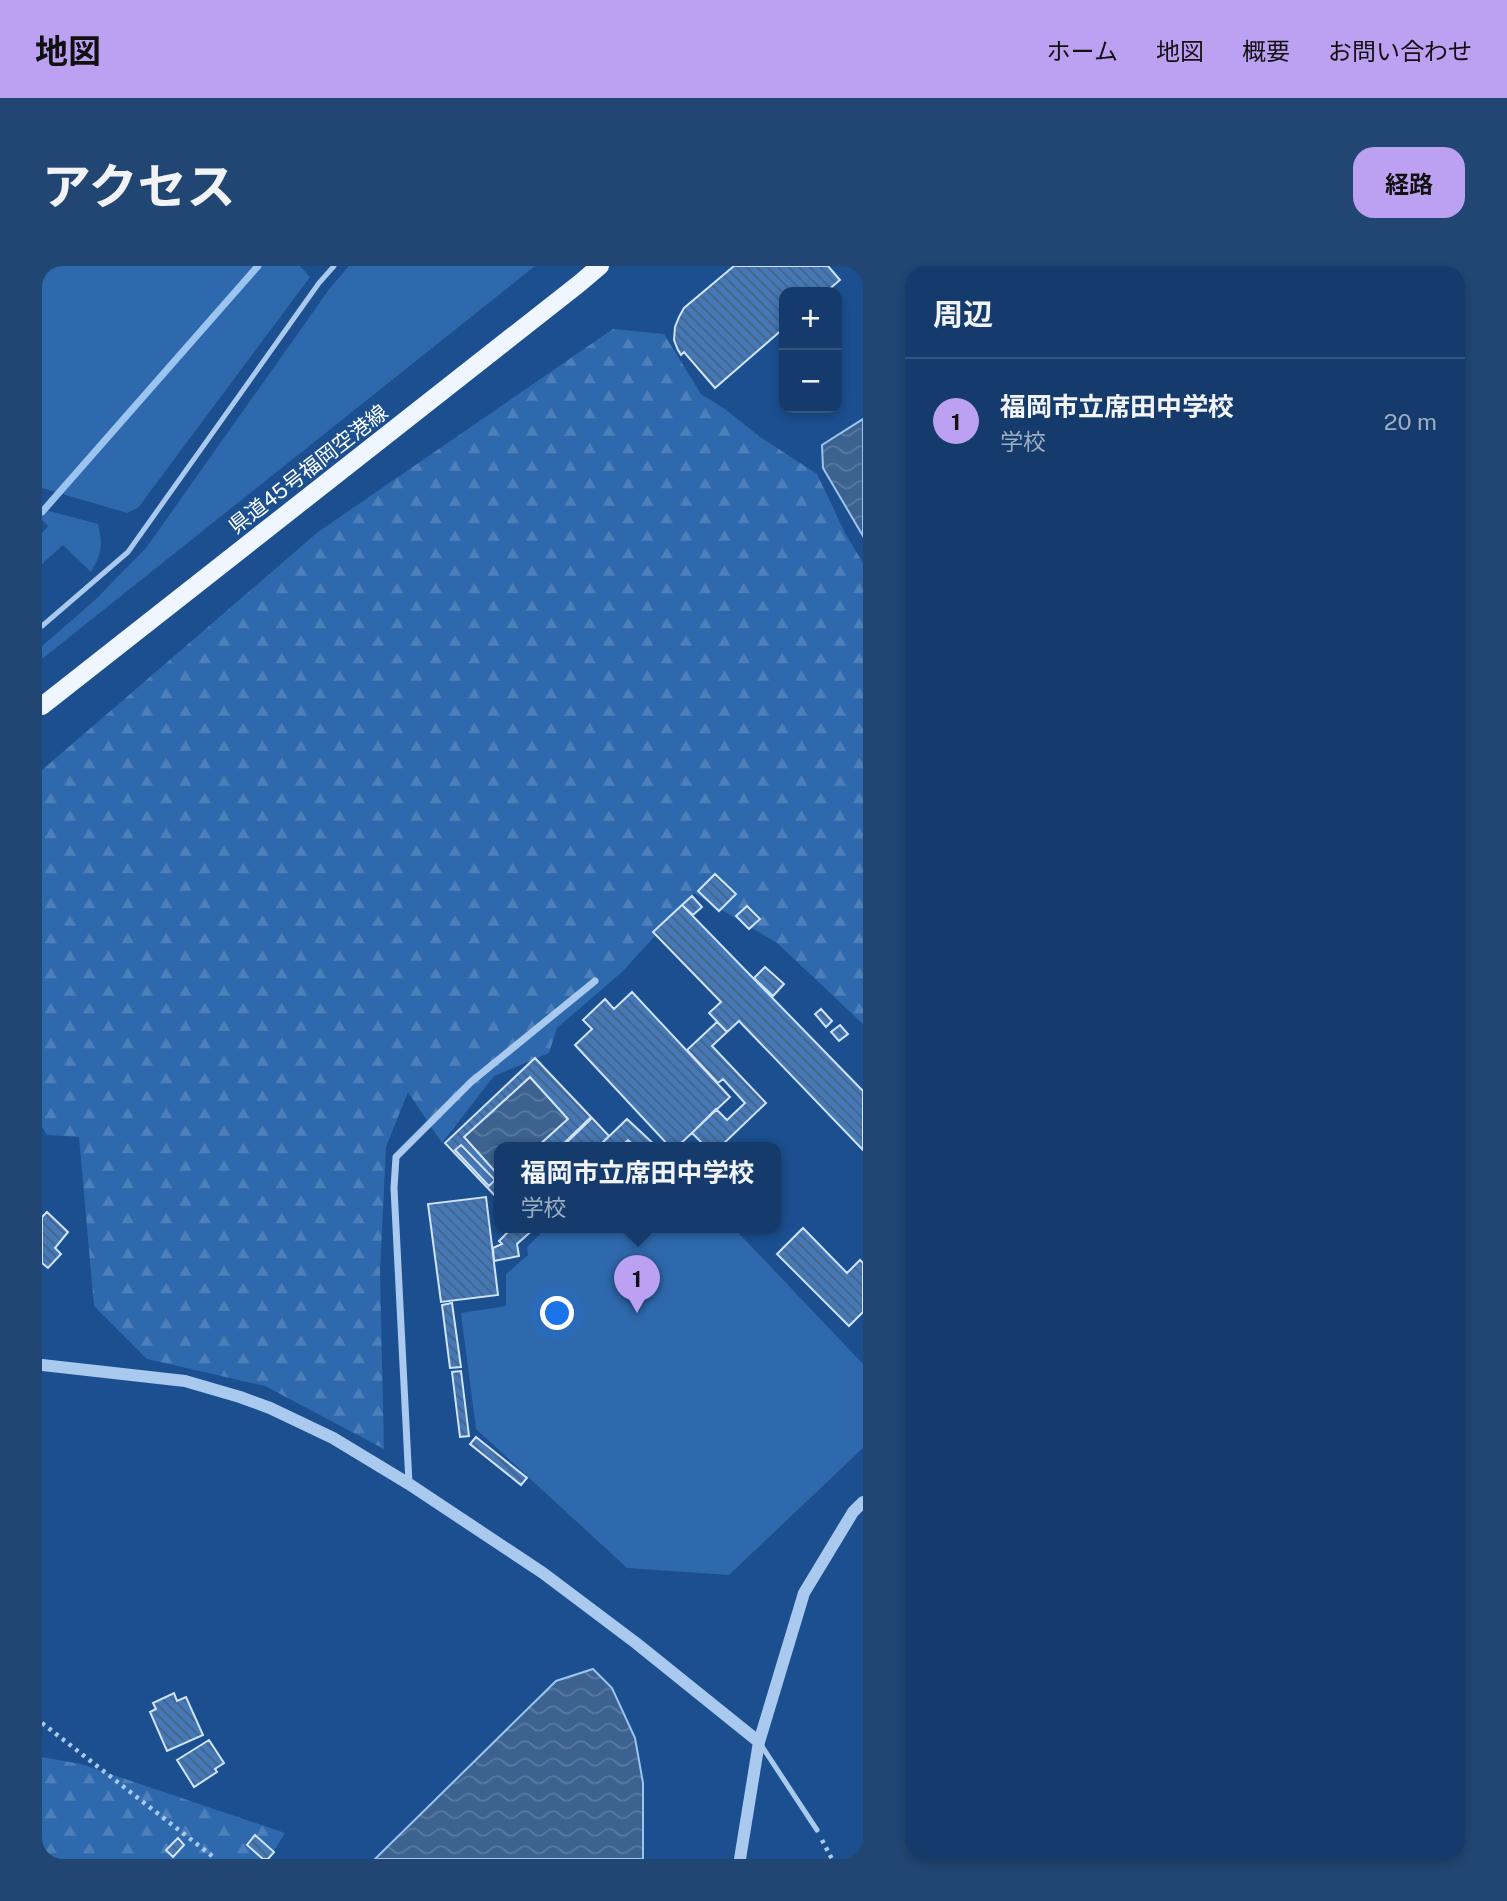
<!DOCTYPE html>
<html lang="ja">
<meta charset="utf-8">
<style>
:root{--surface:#143b6b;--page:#214673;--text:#f1f3f6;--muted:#9dadc1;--line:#33557e;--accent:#bca0f2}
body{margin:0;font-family:"Public Sans","Noto Sans JP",sans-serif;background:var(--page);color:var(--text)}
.controls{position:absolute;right:21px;top:21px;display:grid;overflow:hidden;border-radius:14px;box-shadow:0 4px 10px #0003}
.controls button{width:63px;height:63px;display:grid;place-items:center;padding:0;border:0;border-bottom:2px solid var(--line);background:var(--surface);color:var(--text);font:35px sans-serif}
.you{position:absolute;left:516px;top:1048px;width:24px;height:24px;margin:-18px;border:5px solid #fff;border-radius:50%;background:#1a73e8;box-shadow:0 0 0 10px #1a73e833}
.badge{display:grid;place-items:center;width:46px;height:46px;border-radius:50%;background:var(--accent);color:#111;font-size:23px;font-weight:700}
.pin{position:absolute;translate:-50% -58px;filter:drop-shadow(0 2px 4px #0008)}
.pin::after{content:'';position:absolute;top:37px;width:24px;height:21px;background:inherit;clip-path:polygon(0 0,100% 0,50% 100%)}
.popup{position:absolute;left:452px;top:876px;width:287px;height:91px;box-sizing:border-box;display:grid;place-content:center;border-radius:14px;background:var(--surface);filter:drop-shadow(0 2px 5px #0005);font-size:23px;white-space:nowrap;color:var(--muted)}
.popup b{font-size:26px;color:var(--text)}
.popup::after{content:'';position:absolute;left:50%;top:100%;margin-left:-14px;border:14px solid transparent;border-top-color:var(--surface)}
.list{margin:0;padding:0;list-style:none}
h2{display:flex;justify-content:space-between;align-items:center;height:91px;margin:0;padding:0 28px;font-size:30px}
h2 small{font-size:23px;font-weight:400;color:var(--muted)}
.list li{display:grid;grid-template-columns:46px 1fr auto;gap:21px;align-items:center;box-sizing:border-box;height:126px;padding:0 28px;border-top:2px solid var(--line)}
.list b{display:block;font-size:26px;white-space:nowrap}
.list p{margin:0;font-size:23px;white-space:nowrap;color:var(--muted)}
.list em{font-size:23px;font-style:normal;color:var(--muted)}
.map{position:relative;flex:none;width:821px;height:1593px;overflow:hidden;border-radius:21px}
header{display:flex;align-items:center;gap:42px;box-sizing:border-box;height:98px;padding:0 35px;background:var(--accent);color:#111}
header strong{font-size:33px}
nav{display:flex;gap:38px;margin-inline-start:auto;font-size:24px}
.intro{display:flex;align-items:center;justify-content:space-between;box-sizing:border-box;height:168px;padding:0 42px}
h1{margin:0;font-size:49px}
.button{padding:18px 32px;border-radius:21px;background:var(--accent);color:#111;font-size:24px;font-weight:700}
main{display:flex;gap:42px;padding:0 42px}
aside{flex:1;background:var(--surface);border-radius:21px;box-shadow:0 4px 10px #0003}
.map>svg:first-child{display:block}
</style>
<header>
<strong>地図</strong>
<nav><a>ホーム</a><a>地図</a><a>概要</a><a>お問い合わせ</a></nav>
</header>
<div class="intro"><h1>アクセス</h1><a class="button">経路</a></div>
<main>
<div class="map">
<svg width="821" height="1593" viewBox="0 0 821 1593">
<defs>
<pattern id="forest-firs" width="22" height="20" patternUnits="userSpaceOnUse" patternTransform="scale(1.75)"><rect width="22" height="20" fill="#2e69ad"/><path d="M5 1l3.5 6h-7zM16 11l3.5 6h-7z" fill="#4d80b9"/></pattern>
<pattern id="water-waves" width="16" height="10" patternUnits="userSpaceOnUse" patternTransform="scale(1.75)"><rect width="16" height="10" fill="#3c6290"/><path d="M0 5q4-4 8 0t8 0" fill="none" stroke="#597aa1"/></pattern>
<pattern id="building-back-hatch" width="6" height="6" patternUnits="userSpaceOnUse" patternTransform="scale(1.75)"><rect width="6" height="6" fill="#4478b7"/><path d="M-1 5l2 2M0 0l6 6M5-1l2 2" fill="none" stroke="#486282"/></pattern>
</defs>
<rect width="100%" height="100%" fill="#1b4f8f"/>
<path fill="#2e69ad" d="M0,0h258l10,11 -172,231 -11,5 -85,-25z
M307,0h186l-493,393v-13l52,-45 52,-53 184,-260z
M0,243l56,15c5,22 4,28 -7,48l-28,-27 -21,19v-31l6,-7 -6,-6z
M505,961h186l130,137v84l-134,127 -102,-7 -151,-139 -15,-116 45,-7v-32l22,-19 -1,-8z"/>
<path fill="url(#forest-firs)" d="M571,63l51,5 37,60 24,15 35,28 57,37 28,59 18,30v461l-86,-81 -83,-50 -72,79 -65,56 -8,25 -55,23 -52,67 -34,-51 -22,55 -6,125 4,177 -119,-63 -118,-27 -53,-53 -15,-169 -32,-2 -5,-8v-357l276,-238z
M0,1491l39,7 204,69 -16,26h-227z"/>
<path fill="url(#water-waves)" stroke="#9cc4f0" stroke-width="2" d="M821,153v117l-40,-68 -1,-23z
M488,811l38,42 -31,28h-38v29l-35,-39z
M551,1403l19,19 23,50 8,45v76h-268l181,-178z"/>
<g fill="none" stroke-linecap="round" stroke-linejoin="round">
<path stroke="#9cc4f0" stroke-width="7" d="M0,246l216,-246"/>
</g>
<path fill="url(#building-back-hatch)" stroke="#cfe3fa" stroke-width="2" d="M692,0h94l12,14 -14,12h-42v36l-69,60 -31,-36 -3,3 -3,-5 -4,-10 1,-13 4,-10 5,-9z
M673,608l21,20 -17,17 -21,-20z
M650,630l10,11 -9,8 -11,-10z
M640,639l181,186v59l-124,-129 -12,11 -18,-19 12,-11 -68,-70z
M705,640l13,13 -11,10 -13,-13z
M723,701l19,17 -11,12 -19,-18z
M590,726l98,105 -53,50h-7l-95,-102 17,-16 -9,-9 22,-21 9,10z
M779,743l11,12 -6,6 -11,-13z
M675,756l10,10 -15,14 54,57 -46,44h-20l3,-3 -11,-11 24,-24 11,11 18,-17 -22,-24 -5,4 -31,-33z
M798,759l8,9 -9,7 -8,-9z
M493,792l56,59 -31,30h-23l31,-28 -38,-42 -66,60 35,39v24l-54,-57z
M550,852l17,18 -11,11h-36z
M585,853l30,28h-21l-8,-7 -8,7h-22z
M419,879l34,35 -6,6 -34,-36z
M444,931l12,98 -57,7 -13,-98z
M5,946l21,20 -13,16 6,6 -13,14 -6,-5v-46z
M471,961h23l-19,17 2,12 -25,5 -1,-13 9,-4 -3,-3z
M761,962l44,45 13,-13 3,3v49l-14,14 -72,-72z
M410,1037l9,64 -11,1 -8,-63z
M419,1105l8,65 -9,1 -8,-65z
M434,1171l51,41 -6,7 -51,-41z
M132,1427l3,8 9,-4 17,38 -36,16 -17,-39 6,-3 -3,-6z
M167,1474l15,23 -9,6 2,3 -23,15 -17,-27z
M213,1569l19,17 -6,7h-5l-16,-14z
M136,1572l6,7 -11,12 -7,-7z"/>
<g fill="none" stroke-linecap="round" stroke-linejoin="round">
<path stroke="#a9c9ee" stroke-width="4.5" stroke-dasharray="3.5 5" stroke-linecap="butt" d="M0,1457l174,136
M780,1574l10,19"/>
<path stroke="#a9c9ee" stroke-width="5" d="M0,360l86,-74 191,-269 15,-17
M719,1479l56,85"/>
<path stroke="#a9c9ee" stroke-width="7" d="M367,1217l-15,-295 2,-31 75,-75 124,-101"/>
<path stroke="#a9c9ee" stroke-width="12" d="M0,1099l143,16 55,16 30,11 63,30 76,46 134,89 93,70 123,99
M698,1593l19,-117 45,-149 49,-81 10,-10"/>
<path stroke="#f0f6ff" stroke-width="18" d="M0,440l538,-423 20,-17"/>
</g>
<g text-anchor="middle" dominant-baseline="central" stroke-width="5" stroke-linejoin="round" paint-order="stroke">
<g font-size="21" fill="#fff" stroke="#1b4f8f">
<text transform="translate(266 203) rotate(-38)">県道45号福岡空港線</text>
</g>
</g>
</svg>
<div class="controls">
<button>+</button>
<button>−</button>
</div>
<div class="you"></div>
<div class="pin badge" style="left:595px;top:1047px">1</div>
<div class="popup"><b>福岡市立席田中学校</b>学校</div>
</div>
<aside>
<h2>周辺<small></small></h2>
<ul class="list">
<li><span class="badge">1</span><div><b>福岡市立席田中学校</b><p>学校</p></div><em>20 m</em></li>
</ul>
</aside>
</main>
